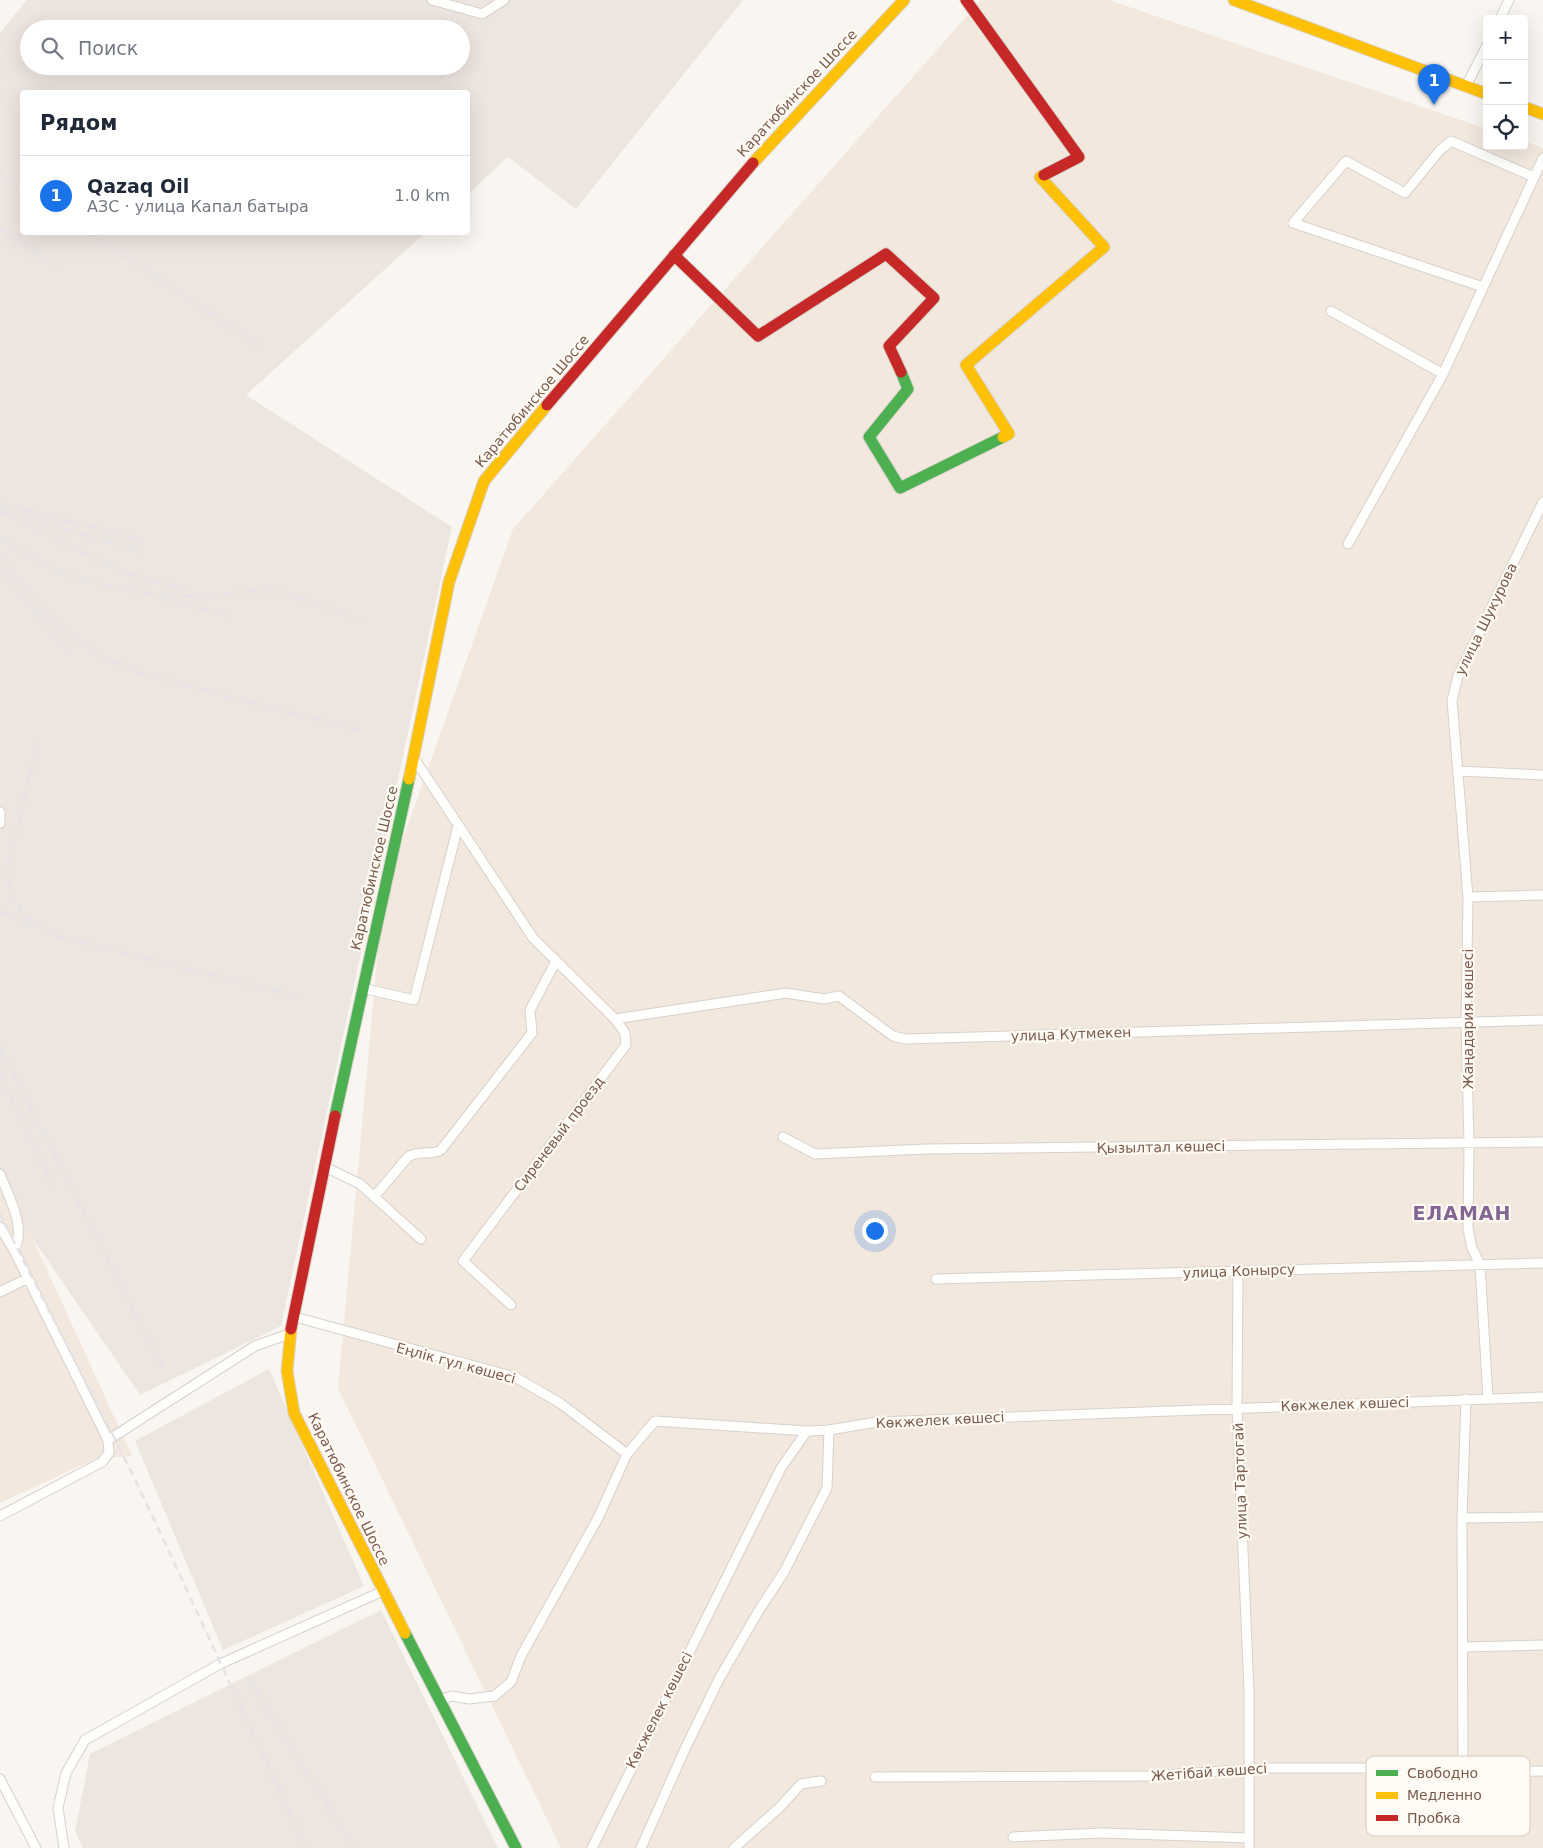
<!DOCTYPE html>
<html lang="ru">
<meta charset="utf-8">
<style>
:root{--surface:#fff;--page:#f6f6f7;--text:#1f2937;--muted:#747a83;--line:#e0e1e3;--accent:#1a73e8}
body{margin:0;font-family:"DejaVu Sans",sans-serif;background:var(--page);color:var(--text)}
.controls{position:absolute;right:15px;top:15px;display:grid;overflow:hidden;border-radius:5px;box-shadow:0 5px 20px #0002}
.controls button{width:45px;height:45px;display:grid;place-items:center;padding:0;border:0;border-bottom:1px solid var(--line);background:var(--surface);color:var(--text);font:25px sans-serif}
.you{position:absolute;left:874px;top:1230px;width:18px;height:18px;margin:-12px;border:4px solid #fff;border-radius:50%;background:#1a73e8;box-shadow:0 0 0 8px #1a73e833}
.badge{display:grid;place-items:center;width:32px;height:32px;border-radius:50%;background:var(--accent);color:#fff;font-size:16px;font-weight:700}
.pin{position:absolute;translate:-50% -41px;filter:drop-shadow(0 1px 2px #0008)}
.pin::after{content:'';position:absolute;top:26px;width:18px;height:15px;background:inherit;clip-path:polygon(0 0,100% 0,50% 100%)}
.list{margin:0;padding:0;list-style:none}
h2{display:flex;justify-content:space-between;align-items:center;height:65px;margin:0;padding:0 20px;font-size:21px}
h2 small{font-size:16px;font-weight:400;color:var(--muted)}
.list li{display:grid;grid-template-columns:32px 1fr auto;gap:15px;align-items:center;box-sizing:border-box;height:80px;padding:0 20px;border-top:1px solid var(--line)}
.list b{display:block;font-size:19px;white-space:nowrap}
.list p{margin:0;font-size:16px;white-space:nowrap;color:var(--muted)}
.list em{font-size:16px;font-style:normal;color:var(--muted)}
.icon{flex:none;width:28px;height:28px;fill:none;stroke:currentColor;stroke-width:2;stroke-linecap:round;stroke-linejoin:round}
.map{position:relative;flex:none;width:1543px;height:1848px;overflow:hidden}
.search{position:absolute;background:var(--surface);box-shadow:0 5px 20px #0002;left:20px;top:20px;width:450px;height:55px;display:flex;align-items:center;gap:12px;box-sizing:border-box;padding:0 18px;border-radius:28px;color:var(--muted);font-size:19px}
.panel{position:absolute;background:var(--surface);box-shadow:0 5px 20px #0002;left:20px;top:90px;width:450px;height:145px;border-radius:5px}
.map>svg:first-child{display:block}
</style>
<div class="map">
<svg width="1543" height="1848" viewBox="0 0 1543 1848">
<rect width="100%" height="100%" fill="#f9f5f0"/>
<path fill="#f2e8de" d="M981,0h128l378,129v17h37v-5l19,7v1700h-982l-223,-460 45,-493 130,-366z
M0,1167l132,289 -37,3 -95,44z"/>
<path fill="#ede5e0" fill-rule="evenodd" d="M27,0h716l-167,209 -68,-52 -40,37v-102h-446v140l403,1 -179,162 206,132 -171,799 -141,69 -140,-204v-1158zM29,29h432v37h-432z
M269,1369l95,217 -141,64 -88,-209z
M381,1610l117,238h-415l-8,-17 15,-77z"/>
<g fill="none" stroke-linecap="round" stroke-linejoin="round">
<g stroke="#d7d1cb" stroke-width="11">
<path id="street" d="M432,0l50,14 22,-14
M1500,19l9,-19
M1466,86l21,-41
M1483,287l-190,-64 53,-62 59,32 35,-43 11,-9 83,36
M1331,311l112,63 100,-216
M1348,544l95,-170
M414,758l119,180 82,81 10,14 1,12 -163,216 48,44
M1459,771l84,4
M0,812v11
M1468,897l75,-2
M362,988l52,12 44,-174
M615,1019l171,-26 38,6 15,-3 54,40 13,3 637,-19
M783,1137l32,17 111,-5 617,-7
M325,1167l35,17 61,55
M0,1174c8,22 27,53 14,76
M374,1197l34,-40c10,-7 23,-1 33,-7l91,-117 -2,-23 26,-49
M0,1227l14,23 94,190 1,13 -7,9 -102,54
M1238,1271l-1,137 12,283v157
M936,1279l607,-16
M0,1292l28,-14
M295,1317l220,60 45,26 67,51
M1488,1399l-8,-135 -8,-16 -4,-19 1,-85 -3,-121 2,-126 -16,-197 6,-24 85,-174
M108,1440l147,-94 34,-12
M1462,1518l81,-1
M1464,1647l79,-2
M439,1700l13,-4 17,3 25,-3 17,-14 10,-26 77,-138 29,-64 28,-33 152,10
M1463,1768l-1,-250 4,-119
M875,1777l273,-1 122,-8h193l14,5 66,-2
M0,1779l36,69
M1013,1837l89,-4 147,5
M64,1848l-6,-40 8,-35 19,-33 135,-76 163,-73
M592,1848l189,-380 26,-37 22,-1 48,-8 666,-25
M641,1848l44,-99 34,-70 39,-67 26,-40 43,-84 2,-58
M734,1848l45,-40 22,-24 20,-3"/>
</g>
<g stroke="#d9d2cb" stroke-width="13">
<path id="fast" d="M901,372l7,17 -39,48 31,51 103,-51
M335,1116l74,-337
M405,1633l111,215"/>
</g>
<g stroke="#d9d2cb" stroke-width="13">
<path id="slow" d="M1234,0l253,94
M1524,107l19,7
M753,163l151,-163
M1003,437l6,-3 -43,-69 138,-118 -64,-70 4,-2
M409,779l40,-197 35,-101 63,-76
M291,1329l-4,42 7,42 111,220"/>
</g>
<g stroke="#d9d2cb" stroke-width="13">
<path id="jam" d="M966,0l113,157 -35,18
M674,255l84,81 128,-82 48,44 -45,48 12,26
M547,405l206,-242
M291,1329l44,-213"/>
</g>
<use href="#street" stroke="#fefefd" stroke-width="9"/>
<use href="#fast" stroke="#4caf50" stroke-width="11"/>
<use href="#slow" stroke="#ffc107" stroke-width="11"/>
<use href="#jam" stroke="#c62828" stroke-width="11"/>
<path stroke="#e6e3e7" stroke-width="2.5" stroke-dasharray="8 5" stroke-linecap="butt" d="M0,174l22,15
M0,229l58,38
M88,232l170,113
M0,504l143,36
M0,511c64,28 120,72 191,76
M29,518l113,34
M0,537c53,41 127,58 193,59 25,1 51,-7 76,-5 29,3 66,21 94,31
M0,556l34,43 27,28 42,30 39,17 220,57
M0,570l71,84
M162,599l65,17
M38,741l-30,128 4,27 14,22 27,17 246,61
M0,911l32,15
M0,1048l163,319
M0,1075l53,111
M0,1213c36,75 76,148 113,222 68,136 127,276 194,413
M249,1680l105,168"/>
</g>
<g text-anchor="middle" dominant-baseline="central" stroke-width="4.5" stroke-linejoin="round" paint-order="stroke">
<g font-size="14" fill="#7a5c4d" stroke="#fffaf3">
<text transform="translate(797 93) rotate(-47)">Каратюбинское Шоссе</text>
<text transform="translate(532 401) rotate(-50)">Каратюбинское Шоссе</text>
<text transform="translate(1486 619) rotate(-64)">улица Шукурова</text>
<text transform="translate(374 868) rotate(-77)">Каратюбинское Шоссе</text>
<text transform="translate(1468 1019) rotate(-90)">Жаңадария көшесі</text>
<text transform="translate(1071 1034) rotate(-2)">улица Кутмекен</text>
<text transform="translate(559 1134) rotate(-53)">Сиреневый проезд</text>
<text transform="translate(1161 1147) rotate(-1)">Қызылтал көшесі</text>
<text transform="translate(1239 1271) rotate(-2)">улица Конырсу</text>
<text transform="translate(456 1363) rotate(15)">Еңлік гүл көшесі</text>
<text transform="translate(1345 1404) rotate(-2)">Көкжелек көшесі</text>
<text transform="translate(940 1420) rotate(-3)">Көкжелек көшесі</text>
<text transform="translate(1240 1481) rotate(-92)">улица Тартогай</text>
<text transform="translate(349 1489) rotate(64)">Каратюбинское Шоссе</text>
<text transform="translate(659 1710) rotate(-63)">Көкжелек көшесі</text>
<text transform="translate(1209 1772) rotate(-4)">Жетібай көшесі</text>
</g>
<g font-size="19" font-weight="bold" letter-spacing="1" fill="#846695" stroke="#fffaf3">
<text x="1462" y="1213">ЕЛАМАН</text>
</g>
</g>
<rect x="1366" y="1756" width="164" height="80" rx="8" fill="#fffaf3" stroke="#d7cbc1" stroke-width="1"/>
<rect x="1376" y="1770" width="22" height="6" fill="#4caf50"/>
<rect x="1376" y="1792" width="22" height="7" fill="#ffc107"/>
<rect x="1376" y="1815" width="22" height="6" fill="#c62828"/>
<g font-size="14" fill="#7a5c4d">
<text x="1407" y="1778">Свободно</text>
<text x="1407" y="1800">Медленно</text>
<text x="1407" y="1823">Пробка</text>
</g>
</svg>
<div class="controls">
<button>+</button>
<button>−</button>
<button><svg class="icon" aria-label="locate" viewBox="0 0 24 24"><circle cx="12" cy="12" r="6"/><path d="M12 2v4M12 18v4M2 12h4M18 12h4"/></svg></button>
</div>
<div class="you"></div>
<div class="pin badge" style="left:1434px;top:105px">1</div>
<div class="search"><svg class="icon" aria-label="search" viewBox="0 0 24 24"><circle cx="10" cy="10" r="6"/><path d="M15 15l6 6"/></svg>Поиск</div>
<section class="panel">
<h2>Рядом<small></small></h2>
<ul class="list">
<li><span class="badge">1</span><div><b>Qazaq Oil</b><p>АЗС · улица Капал батыра</p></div><em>1.0 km</em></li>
</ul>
</section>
</div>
